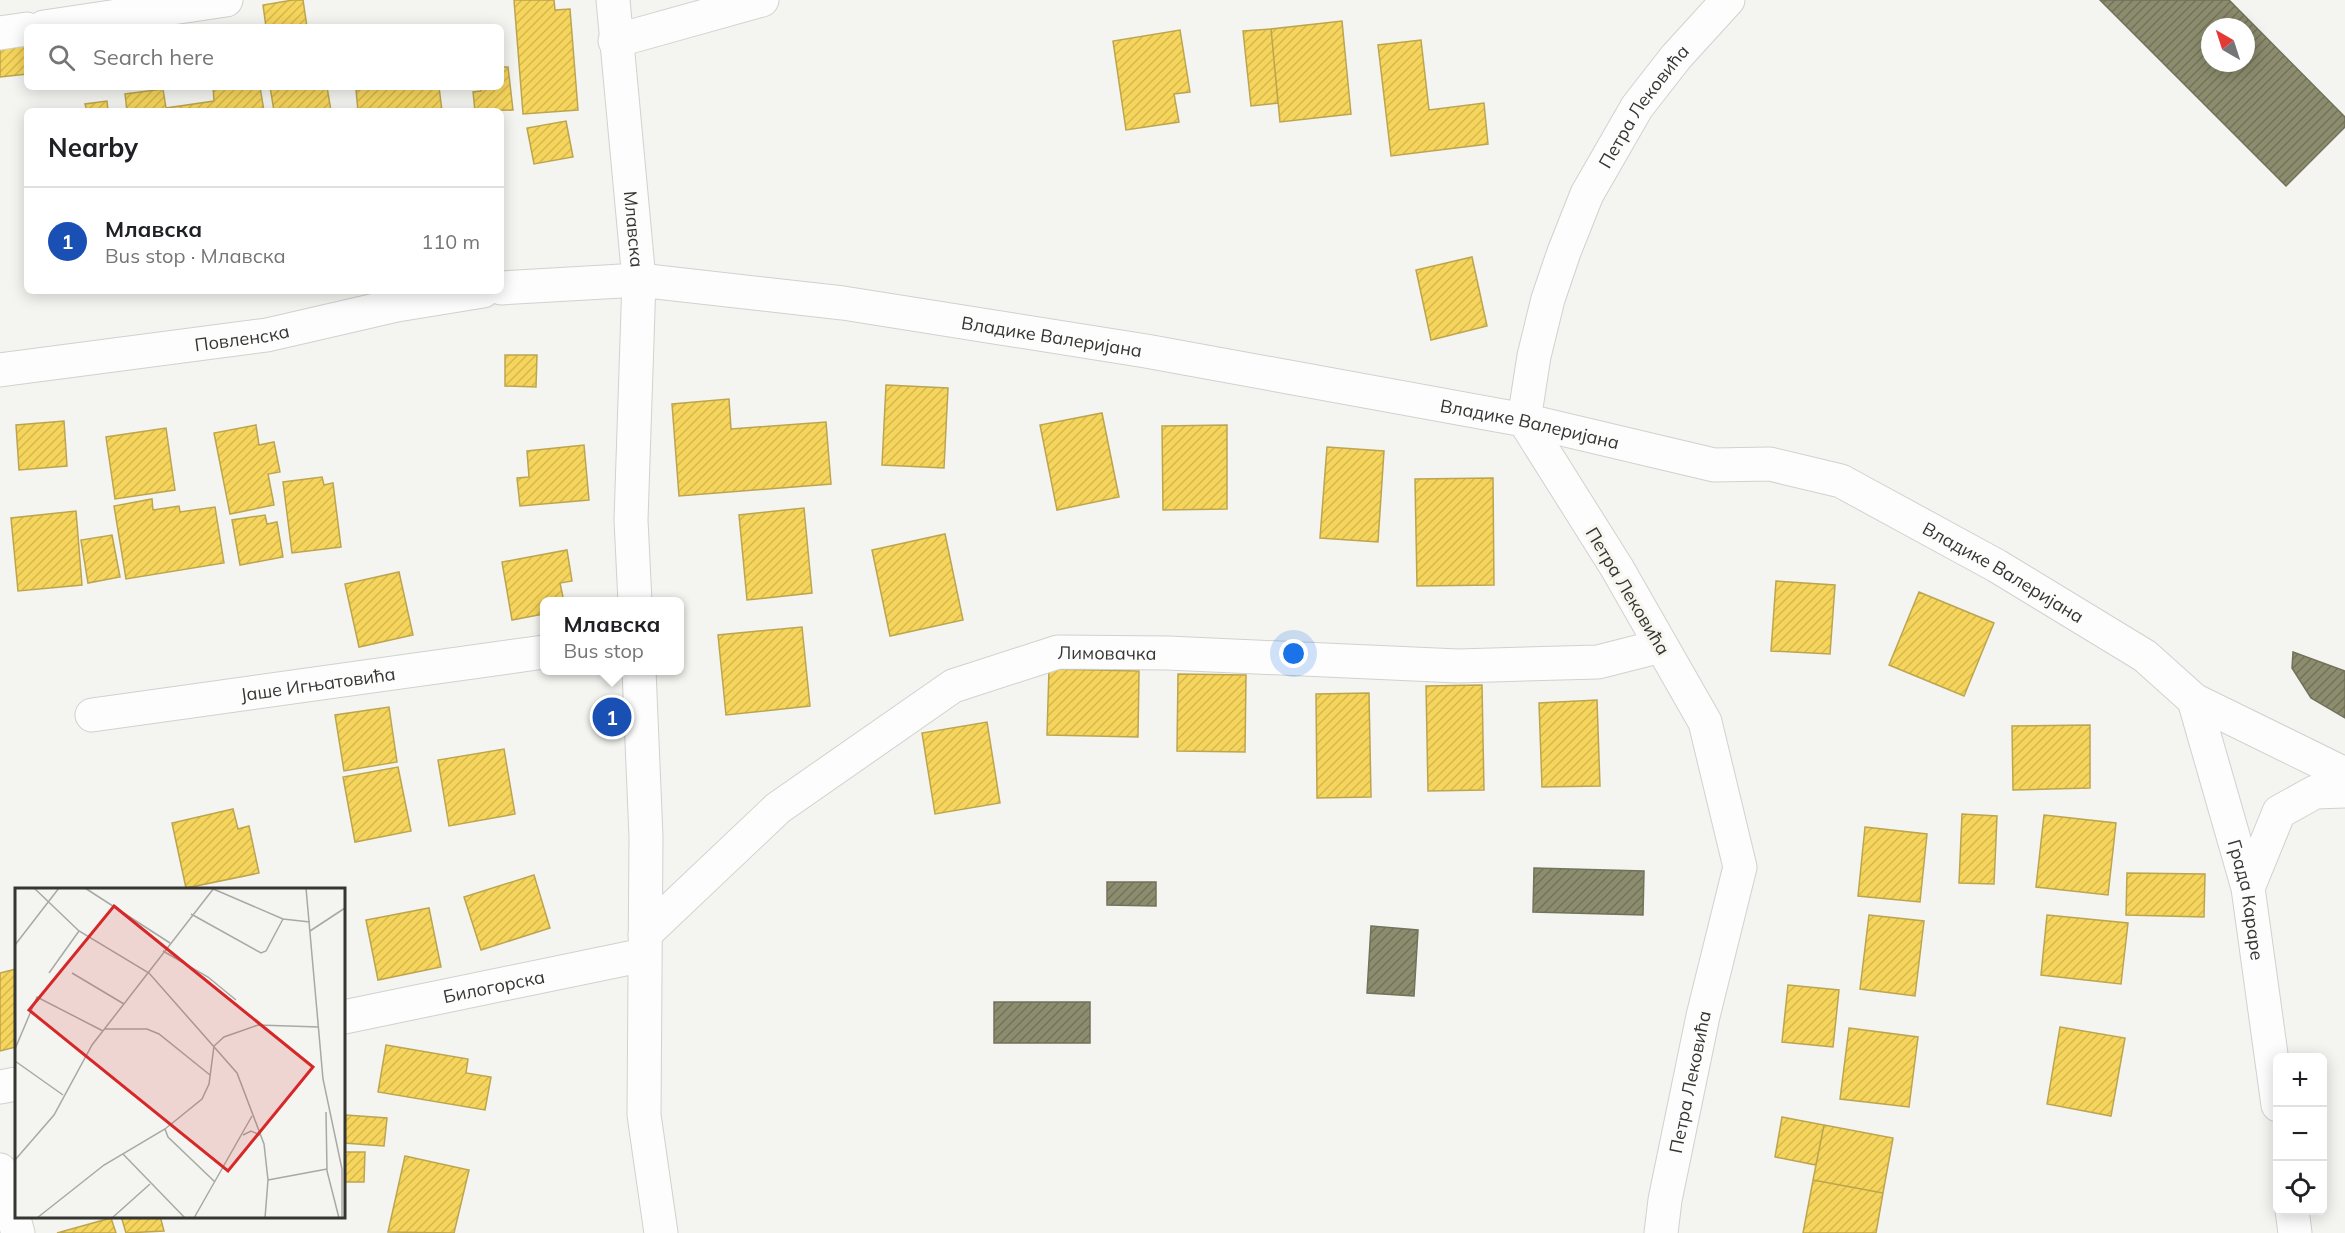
<!DOCTYPE html>
<meta charset="utf-8">
<style>
:root{--surface:#fff;--page:#f6f6f6;--text:#202124;--muted:#757577;--line:#e0e0e0;--accent:#2563eb}
body{margin:0;font-family:Mulish,sans-serif;background:var(--page);color:var(--text)}
.controls{position:absolute;right:18px;bottom:18px;display:grid;overflow:hidden;border-radius:9px;box-shadow:0 3px 15px #0003}
.controls button{width:54px;height:54px;display:grid;place-items:center;padding:0;border:0;border-bottom:2px solid var(--line);background:var(--surface);color:var(--text);font:30px sans-serif}
.compass{position:absolute;left:2201px;top:18px;width:54px;height:54px;border-radius:50%;background:var(--surface);box-shadow:0 3px 15px #0003;rotate:321deg}
.you{position:absolute;left:1294px;top:654px;width:21px;height:21px;margin:-15px;border:4px solid #fff;border-radius:50%;background:#1a73e8;box-shadow:0 0 0 9px #1a73e833}
.badge{display:grid;place-items:center;width:39px;height:39px;border-radius:50%;background:var(--accent);color:#fff;font-size:20px;font-weight:700}
.pin{position:absolute;translate:-50% -50%;border:3px solid #fff;box-shadow:0 2px 6px #0006}
.popup{position:absolute;left:540px;top:597px;width:144px;height:78px;box-sizing:border-box;display:grid;place-content:center;border-radius:9px;background:var(--surface);filter:drop-shadow(0 2px 4px #0005);font-size:20px;white-space:nowrap;color:var(--muted)}
.popup b{font-size:22px;color:var(--text)}
.popup::after{content:'';position:absolute;left:50%;top:100%;margin-left:-12px;border:12px solid transparent;border-top-color:var(--surface)}
.list{margin:0;padding:0;list-style:none}
h2{display:flex;justify-content:space-between;align-items:center;height:78px;margin:0;padding:0 24px;font-size:26px}
h2 small{font-size:20px;font-weight:400;color:var(--muted)}
.list li{display:grid;grid-template-columns:39px 1fr auto;gap:18px;align-items:center;box-sizing:border-box;height:108px;padding:0 24px;border-top:2px solid var(--line)}
.list b{display:block;font-size:22px;white-space:nowrap}
.list p{margin:0;font-size:20px;white-space:nowrap;color:var(--muted)}
.list em{font-size:20px;font-style:normal;color:var(--muted)}
.icon{flex:none;width:33px;height:33px;fill:none;stroke:currentColor;stroke-width:2;stroke-linecap:round;stroke-linejoin:round}
.map{position:relative;flex:none;width:2345px;height:1233px;overflow:hidden}
.search{position:absolute;background:var(--surface);box-shadow:0 3px 15px #0003;left:24px;top:24px;width:480px;height:66px;display:flex;align-items:center;gap:15px;box-sizing:border-box;padding:0 21px;border-radius:9px;color:var(--muted);font-size:22px}
.panel{position:absolute;background:var(--surface);box-shadow:0 3px 15px #0003;left:24px;top:108px;width:480px;height:186px;border-radius:9px}
.map>svg:first-child{display:block}
</style>
<div class="map">
<svg width="2345" height="1233" viewBox="0 0 2345 1233">
<defs>
<pattern id="homes-hatch" width="6" height="6" patternUnits="userSpaceOnUse" patternTransform="scale(1.5)"><rect width="6" height="6" fill="#f6d55c"/><path d="M-1 1l2-2M0 6l6-6M5 7l2-2" fill="none" stroke="#d4b750"/></pattern>
<pattern id="industry-hatch" width="6" height="6" patternUnits="userSpaceOnUse" patternTransform="scale(1.5)"><rect width="6" height="6" fill="#8c8c6e"/><path d="M-1 1l2-2M0 6l6-6M5 7l2-2" fill="none" stroke="#73735b"/></pattern>
</defs>
<rect width="100%" height="100%" fill="#f4f4f0"/>
<path fill="url(#homes-hatch)" stroke="#bca54f" stroke-width="1.5" d="M293,0h10l4,27h-41l-3,-22z
M514,0h40l1,10 15,-1 8,101 -55,4z
M1342,21l9,93 -71,8 -9,-93z
M1271,29l7,74 -27,3 -8,-75z
M1180,30l10,62 -16,2 5,28 -53,8 -13,-89z
M1421,40l8,70 55,-7 4,41 -97,12 -13,-111z
M27,41v33l-27,3v-33z
M501,67h7l5,43 -38,1 -2,-19 8,-1v-4h20z
M213,87h47l4,24h-137l-2,-17 38,-5 3,19 48,-7z
M270,87h57l4,24h-57z
M377,87h62l3,24h-84l-2,-21z
M107,101l1,10h-21l-2,-7z
M566,121l7,36 -39,7 -7,-36z
M1472,257l15,69 -56,14 -15,-70z
M505,355h32l-1,32 -31,-1z
M886,385l62,3 -4,80 -62,-3z
M729,399l2,30 95,-7 5,62 -152,12 -7,-92z
M1102,413l17,84 -62,13 -17,-85z
M64,421l3,45 -48,4 -3,-45z
M256,425l3,20 15,-3 6,30 -12,2 6,31 -44,9 -16,-81z
M1227,425v84l-64,1 -1,-84z
M166,428l9,62 -60,9 -9,-62z
M584,445l5,55 -69,6 -3,-28 12,-1 -2,-26z
M1327,447l57,4 -6,91 -58,-4z
M322,477l2,8 9,-2 8,64 -49,6 -9,-71z
M1493,478l1,107 -77,1 -2,-107z
M152,499l1,11 26,-4 1,6 35,-5 9,56 -98,16 -12,-73z
M804,508l8,85 -65,7 -8,-85z
M76,511l6,74 -64,6 -7,-73z
M265,515l2,9 10,-2 6,35 -43,8 -8,-45z
M945,534l18,86 -73,16 -18,-86z
M112,535l8,42 -32,6 -7,-43z
M567,550l5,31 -12,2 4,19h-20v12l-32,6 -10,-58z
M399,572l14,63 -54,12 -14,-63z
M1776,581l59,4 -5,69 -59,-3z
M1919,592l75,31 -30,73 -75,-31z
M802,627l8,79 -84,9 -8,-80z
M1049,669l90,2 -1,66 -91,-2z
M1178,674l68,1 -1,77 -68,-1z
M1482,685l2,105 -56,1 -2,-105z
M1369,693l2,104 -54,1 -1,-104z
M1597,700l3,86 -58,1 -3,-84z
M389,707l8,55 -53,9 -9,-56z
M987,722l13,81 -65,11 -13,-81z
M2090,725v63l-77,2 -1,-64z
M504,749l11,65 -66,12 -11,-66z
M398,767l13,64 -56,11 -12,-65z
M233,809l5,20 11,-3 10,47 -73,15 -14,-65z
M1962,814l35,2 -3,68 -35,-1z
M2044,815l72,8 -8,72 -72,-8z
M1865,827l62,7 -7,68 -62,-6z
M2127,873l78,1 -1,43 -78,-2z
M534,875l16,53 -69,22 -17,-53z
M429,908l12,59 -63,13 -12,-60z
M1869,915l55,6 -9,75 -55,-7z
M2047,915l81,8 -7,61 -80,-9z
M16,969v78l-16,4v-78z
M1788,985l51,5 -6,57 -51,-5z
M2060,1027l65,11 -14,78 -64,-12z
M1849,1028l69,9 -9,70 -69,-8z
M386,1045l82,14 -2,14 25,4 -6,33 -107,-18z
M346,1115l41,3 -3,28 -40,-3z
M1782,1117l42,8 -8,40 -41,-8z
M1824,1125l69,13 -10,55 -70,-13z
M344,1152h21l-1,30h-20z
M405,1156l64,14 -15,63 -66,-1z
M1813,1180l70,13 -7,40h-73z
M121,1216h39l4,15 -38,2z
M111,1218l5,15h-59z"/>
<path fill="url(#industry-hatch)" stroke="#72725c" stroke-width="1.5" fill-rule="evenodd" d="M2100,0h129l116,117v10l-59,59zM2210,27h36v36h-36z
M2293,652l52,19v47l-34,-20 -19,-30z
M1534,868l110,3 -1,44 -110,-3z
M1107,882h49v24l-49,-1z
M1371,926l47,4 -4,66 -47,-3z
M994,1002h96v41h-96z"/>
<g fill="none" stroke-linecap="round" stroke-linejoin="round">
<g stroke="#d1d1ce" stroke-width="35">
<g id="minor">
<path id="s1" d="M613,0l26,280 -8,240 4,82"/>
<path d="M44,27l182,-27"/>
<path d="M0,33l27,-4"/>
<path d="M615,41l147,-41"/>
<path id="s2" d="M501,288l138,-8 204,23 303,48 378,69 190,45 56,-1 71,17 156,85 148,90 49,44 151,74"/>
<path id="s3" d="M0,370l267,-35 130,-30 86,-14"/>
<path d="M639,670l7,167 -2,278 17,118"/>
<path id="s4" d="M2194,700l54,188 30,217"/>
<path id="s5" d="M92,715l452,-63"/>
<path d="M2248,888l31,-76 36,-20 30,-1"/>
<path id="s6" d="M645,934l133,-126 175,-122 105,-34 110,1 290,13 140,-4 63,-16"/>
<path id="s7" d="M344,1017l300,-62"/>
<path d="M0,1087l16,-3"/>
<path d="M0,1170l18,63"/>
<path d="M2292,1210l3,23"/>
<path id="s8" d="M1661,1233l4,-33 38,-184 37,-149 -35,-145 -88,-154 -93,-148 10,-64 14,-57 16,-47 23,-58 50,-87 39,-50 52,-57"/>
</g>
</g>
<use href="#minor" stroke="#fdfdfd" stroke-width="33"/>
</g>
<g text-anchor="middle" dominant-baseline="central" stroke-width="6" stroke-linejoin="round" paint-order="stroke">
<g font-size="18" fill="#353532" stroke="#f6f5ee">
<text stroke="none"><textPath href="#s8" startOffset="1216">Петра Лековића</textPath></text>
<text stroke="none"><textPath href="#s1" startOffset="230">Млавска</textPath></text>
<text stroke="none"><textPath href="#s2" startOffset="555">Владике Валеријана</textPath></text>
<text stroke="none"><textPath href="#s3" startOffset="244">Повленска</textPath></text>
<text stroke="none"><textPath href="#s2" startOffset="1041">Владике Валеријана</textPath></text>
<text stroke="none"><textPath href="#s2" startOffset="1545">Владике Валеријана</textPath></text>
<text transform="translate(1628 591) rotate(59)">Петра Лековића</text>
<text stroke="none"><textPath href="#s6" startOffset="556">Лимовачка</textPath></text>
<text stroke="none"><textPath href="#s5" startOffset="228">Јаше Игњатовића</textPath></text>
<text stroke="none"><textPath href="#s4" startOffset="207">Града Караре</textPath></text>
<text stroke="none"><textPath href="#s7" startOffset="153">Билогорска</textPath></text>
<text stroke="none"><textPath href="#s8" startOffset="154">Петра Лековића</textPath></text>
</g>
</g>
<g transform="translate(15 888)">
<rect width="330" height="330" fill="#f4f4f0"/>
<path fill="none" stroke="#a8a8a4" stroke-width="1.5" d="M19,0l45,43 70,42 88,100 27,71 4,36 -3,38M70,0l85,55M196,0l72,31 27,3M291,0l17,191 19,90v49M176,26l70,39 5,-2 17,-32M295,43l35,-23M0,57l44,-57M148,63l45,26 28,23M34,85l30,-42M57,85l52,31M89,141h43l12,5 51,41M0,161l22,-52 66,34M0,173l48,34M311,224l1,59 12,47M150,241l3,8 47,45M228,247l8,-4 9,4M108,266l62,64M0,272l39,-45 38,-70 122,-157M253,292l59,-11M22,330l67,-53 61,-36 37,-30 7,-15 5,-38 10,-9 34,-12 61,2M97,330l38,-34M179,330l58,-102"/>
<path fill="#d62828" fill-opacity="0.15" stroke="#d62828" stroke-width="3" d="M99,18l199,161 -85,104 -199,-161z"/>
<rect width="330" height="330" fill="none" stroke="#353532" stroke-width="3"/>
</g>
</svg>
<div class="controls">
<button>+</button>
<button>−</button>
<button><svg class="icon" aria-label="locate" viewBox="0 0 24 24"><circle cx="12" cy="12" r="6"/><path d="M12 2v4M12 18v4M2 12h4M18 12h4"/></svg></button>
</div>
<svg class="compass" viewBox="-18 -18 36 36"><path d="M0-13l5 13h-10z" fill="#e53935"/><path d="M0 13l5-13h-10z" fill="#757577"/></svg>
<div class="you"></div>
<div class="pin badge" style="left:612px;top:717px;background:#1a4fb4">1</div>
<div class="popup"><b>Млавска</b>Bus stop</div>
<div class="search"><svg class="icon" aria-label="search" viewBox="0 0 24 24"><circle cx="10" cy="10" r="6"/><path d="M15 15l6 6"/></svg>Search here</div>
<section class="panel">
<h2>Nearby<small></small></h2>
<ul class="list">
<li><span class="badge" style="background:#1a4fb4">1</span><div><b>Млавска</b><p>Bus stop · Млавска</p></div><em>110 m</em></li>
</ul>
</section>
</div>
